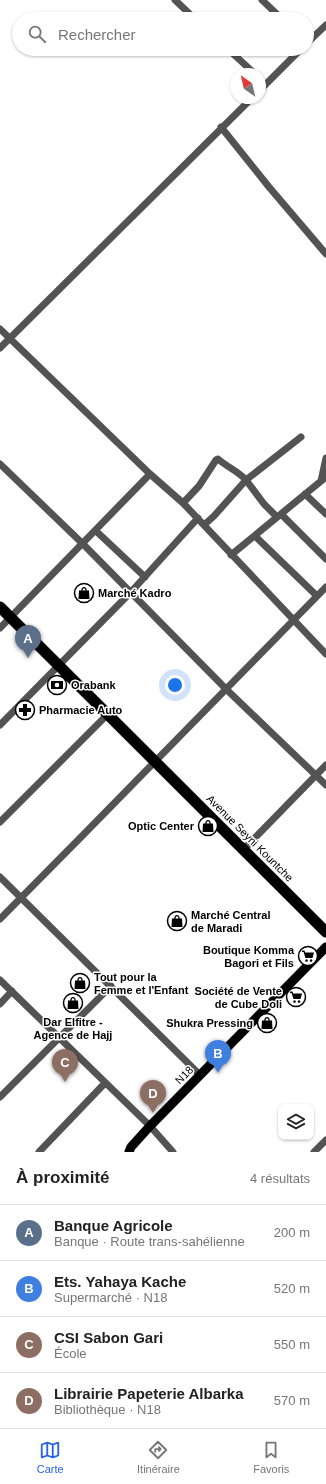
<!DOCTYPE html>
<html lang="fr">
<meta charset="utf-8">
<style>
:root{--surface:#fff;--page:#f2f2f2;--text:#222;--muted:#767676;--line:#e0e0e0;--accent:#2563eb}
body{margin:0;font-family:Arial,sans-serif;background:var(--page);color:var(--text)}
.controls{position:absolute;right:12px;bottom:12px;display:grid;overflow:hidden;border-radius:8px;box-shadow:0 1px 3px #0004}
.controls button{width:36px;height:36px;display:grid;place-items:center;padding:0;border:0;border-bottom:1px solid var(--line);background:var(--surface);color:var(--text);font:20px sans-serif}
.compass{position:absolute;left:230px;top:68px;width:36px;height:36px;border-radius:50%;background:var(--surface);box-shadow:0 1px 3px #0004;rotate:326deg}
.you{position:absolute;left:175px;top:685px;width:14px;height:14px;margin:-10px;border:3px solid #fff;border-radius:50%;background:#1a73e8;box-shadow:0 0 0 6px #1a73e833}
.badge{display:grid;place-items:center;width:26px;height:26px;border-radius:50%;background:var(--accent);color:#fff;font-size:13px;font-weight:700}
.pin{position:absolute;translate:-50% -33px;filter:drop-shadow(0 1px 2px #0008)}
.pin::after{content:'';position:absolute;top:21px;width:14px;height:12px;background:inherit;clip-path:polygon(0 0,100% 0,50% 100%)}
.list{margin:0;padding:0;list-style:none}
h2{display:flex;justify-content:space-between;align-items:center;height:52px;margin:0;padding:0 16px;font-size:17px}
h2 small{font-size:13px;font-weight:400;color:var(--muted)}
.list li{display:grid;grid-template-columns:26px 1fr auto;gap:12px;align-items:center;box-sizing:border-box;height:56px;padding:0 16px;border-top:1px solid var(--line)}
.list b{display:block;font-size:15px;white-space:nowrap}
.list p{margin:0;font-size:13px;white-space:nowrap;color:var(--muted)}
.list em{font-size:13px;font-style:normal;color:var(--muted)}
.icon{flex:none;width:22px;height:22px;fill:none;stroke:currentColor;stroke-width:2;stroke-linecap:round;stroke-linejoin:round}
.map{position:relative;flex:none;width:326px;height:1152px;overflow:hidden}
.search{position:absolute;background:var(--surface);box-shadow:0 1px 3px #0004;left:12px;right:12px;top:12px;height:44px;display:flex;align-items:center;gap:10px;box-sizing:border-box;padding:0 14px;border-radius:22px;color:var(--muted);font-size:15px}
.sheet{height:276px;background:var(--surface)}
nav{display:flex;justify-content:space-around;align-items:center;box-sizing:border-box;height:56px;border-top:1px solid var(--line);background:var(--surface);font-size:11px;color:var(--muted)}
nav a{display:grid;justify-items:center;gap:2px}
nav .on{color:var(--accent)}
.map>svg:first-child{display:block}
</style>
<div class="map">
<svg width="326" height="1152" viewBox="0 0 326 1152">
<rect width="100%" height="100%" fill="#fff"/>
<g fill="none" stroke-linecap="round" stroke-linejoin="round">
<g stroke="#dbdbdb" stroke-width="10">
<path id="major" d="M129,1152l2,-5 19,-21 176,-179"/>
</g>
<g stroke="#dbdbdb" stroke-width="12">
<path id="highway" d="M0,607l326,325"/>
</g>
<path stroke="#535353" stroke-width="7" d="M175,0l20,19
M262,0l20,19
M307,43l19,-18
M228,49l27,25
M260,90l41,-41
M221,127l48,60 57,67
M0,329l150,145 33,29 143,151
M0,348l252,-250
M0,464l83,80 143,145 100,96
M321,481l5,-23
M305,494l21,20
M183,503l16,-17 17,-26 2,-1c9,8 20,12 28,21l-32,36 -10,9
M281,514l45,45
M277,517l-13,-13 -18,-24 55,-43
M96,531l49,46
M255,536l62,60
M231,555l95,-78
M0,628l150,-154
M0,725l131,-133 67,-74
M0,822l110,-110
M243,850l83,-85
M0,877l200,198
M0,919l85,-86 241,-246
M0,980l150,146 23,26
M0,1004l12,-13
M0,1097l111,-111
M39,1152l66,-69
M314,1152l12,-12"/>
<use href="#major" stroke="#000" stroke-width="9"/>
<use href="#highway" stroke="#000" stroke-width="11"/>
</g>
<defs>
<g id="shop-ring" transform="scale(1)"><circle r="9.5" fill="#fff" stroke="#000" stroke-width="1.5"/><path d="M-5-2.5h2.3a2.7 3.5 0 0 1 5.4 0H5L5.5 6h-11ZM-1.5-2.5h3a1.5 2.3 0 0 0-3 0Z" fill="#000"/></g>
<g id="bank-ring" transform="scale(1)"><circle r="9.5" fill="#fff" stroke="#000" stroke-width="1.5"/><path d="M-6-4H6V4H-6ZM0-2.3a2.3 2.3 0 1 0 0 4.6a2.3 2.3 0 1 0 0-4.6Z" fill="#000"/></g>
<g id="pharmacy-ring" transform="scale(1)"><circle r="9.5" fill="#fff" stroke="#000" stroke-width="1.5"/><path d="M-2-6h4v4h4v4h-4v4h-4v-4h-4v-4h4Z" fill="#000"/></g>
<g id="supermarket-ring" transform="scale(1)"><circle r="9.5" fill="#fff" stroke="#000" stroke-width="1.5"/><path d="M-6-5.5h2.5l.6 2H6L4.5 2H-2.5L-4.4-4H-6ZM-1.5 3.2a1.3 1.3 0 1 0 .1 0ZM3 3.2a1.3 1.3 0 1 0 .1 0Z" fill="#000"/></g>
</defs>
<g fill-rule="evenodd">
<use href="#shop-ring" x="84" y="593"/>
<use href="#bank-ring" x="57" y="685"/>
<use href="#pharmacy-ring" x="25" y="710"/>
<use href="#shop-ring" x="208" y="826"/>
<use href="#shop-ring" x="177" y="921"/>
<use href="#supermarket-ring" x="308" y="956"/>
<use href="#shop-ring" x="80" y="983"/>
<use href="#supermarket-ring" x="296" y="997"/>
<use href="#shop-ring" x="73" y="1003"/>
<use href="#shop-ring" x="267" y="1023"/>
</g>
<g text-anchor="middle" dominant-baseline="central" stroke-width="3" stroke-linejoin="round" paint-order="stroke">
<g font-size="11" font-weight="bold" fill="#000" stroke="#fff" text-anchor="start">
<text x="98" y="593">Marché Kadro</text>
<text x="71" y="685">Orabank</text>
<text x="39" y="710">Pharmacie Auto</text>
<text x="194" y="826" text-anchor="end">Optic Center</text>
<text x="191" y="915">Marché Central<tspan x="191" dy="13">de Maradi</tspan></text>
<text x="294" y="950" text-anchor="end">Boutique Komma<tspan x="294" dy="13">Bagori et Fils</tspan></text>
<text x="94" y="977">Tout pour la<tspan x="94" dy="13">Femme et l'Enfant</tspan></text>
<text x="282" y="991" text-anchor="end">Société de Vente<tspan x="282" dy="13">de Cube Doli</tspan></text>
<text x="73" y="1022" text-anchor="middle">Dar Elfitre -<tspan x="73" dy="13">Agence de Hajj</tspan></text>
<text x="253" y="1023" text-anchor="end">Shukra Pressing</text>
</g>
<g font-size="11" fill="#000" stroke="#fff">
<text transform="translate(250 838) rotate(45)">Avenue Seyni Kountche</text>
<text transform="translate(184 1075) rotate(-46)">N18</text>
</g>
</g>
</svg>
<div class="controls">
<button><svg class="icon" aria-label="layers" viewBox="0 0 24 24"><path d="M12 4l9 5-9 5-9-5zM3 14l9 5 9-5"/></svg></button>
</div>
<svg class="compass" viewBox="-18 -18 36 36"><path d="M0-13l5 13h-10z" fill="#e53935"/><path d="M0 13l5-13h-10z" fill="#767676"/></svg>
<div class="you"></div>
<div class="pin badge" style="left:28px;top:658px;background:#5c6f8a">A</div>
<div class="pin badge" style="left:218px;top:1073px;background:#3f7fe0">B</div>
<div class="pin badge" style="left:65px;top:1082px;background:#8d6e63">C</div>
<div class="pin badge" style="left:153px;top:1113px;background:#8d6e63">D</div>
<div class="search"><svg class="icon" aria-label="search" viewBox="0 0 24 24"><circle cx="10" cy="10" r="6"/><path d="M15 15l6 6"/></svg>Rechercher</div>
</div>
<section class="sheet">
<h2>À proximité<small>4 résultats</small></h2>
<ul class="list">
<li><span class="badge" style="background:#5c6f8a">A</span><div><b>Banque Agricole</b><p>Banque · Route trans-sahélienne</p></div><em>200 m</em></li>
<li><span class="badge" style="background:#3f7fe0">B</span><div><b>Ets. Yahaya Kache</b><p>Supermarché · N18</p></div><em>520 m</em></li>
<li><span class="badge" style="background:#8d6e63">C</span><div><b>CSI Sabon Gari</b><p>École</p></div><em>550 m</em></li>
<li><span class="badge" style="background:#8d6e63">D</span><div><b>Librairie Papeterie Albarka</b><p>Bibliothèque · N18</p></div><em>570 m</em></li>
</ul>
</section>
<nav>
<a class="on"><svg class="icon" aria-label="map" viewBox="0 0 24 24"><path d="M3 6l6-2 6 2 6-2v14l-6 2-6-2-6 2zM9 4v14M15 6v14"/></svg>Carte</a>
<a><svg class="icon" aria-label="directions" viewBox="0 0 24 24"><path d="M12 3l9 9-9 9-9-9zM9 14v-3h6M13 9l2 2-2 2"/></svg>Itinéraire</a>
<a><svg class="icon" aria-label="saved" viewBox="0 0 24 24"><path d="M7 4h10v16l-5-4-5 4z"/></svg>Favoris</a>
</nav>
